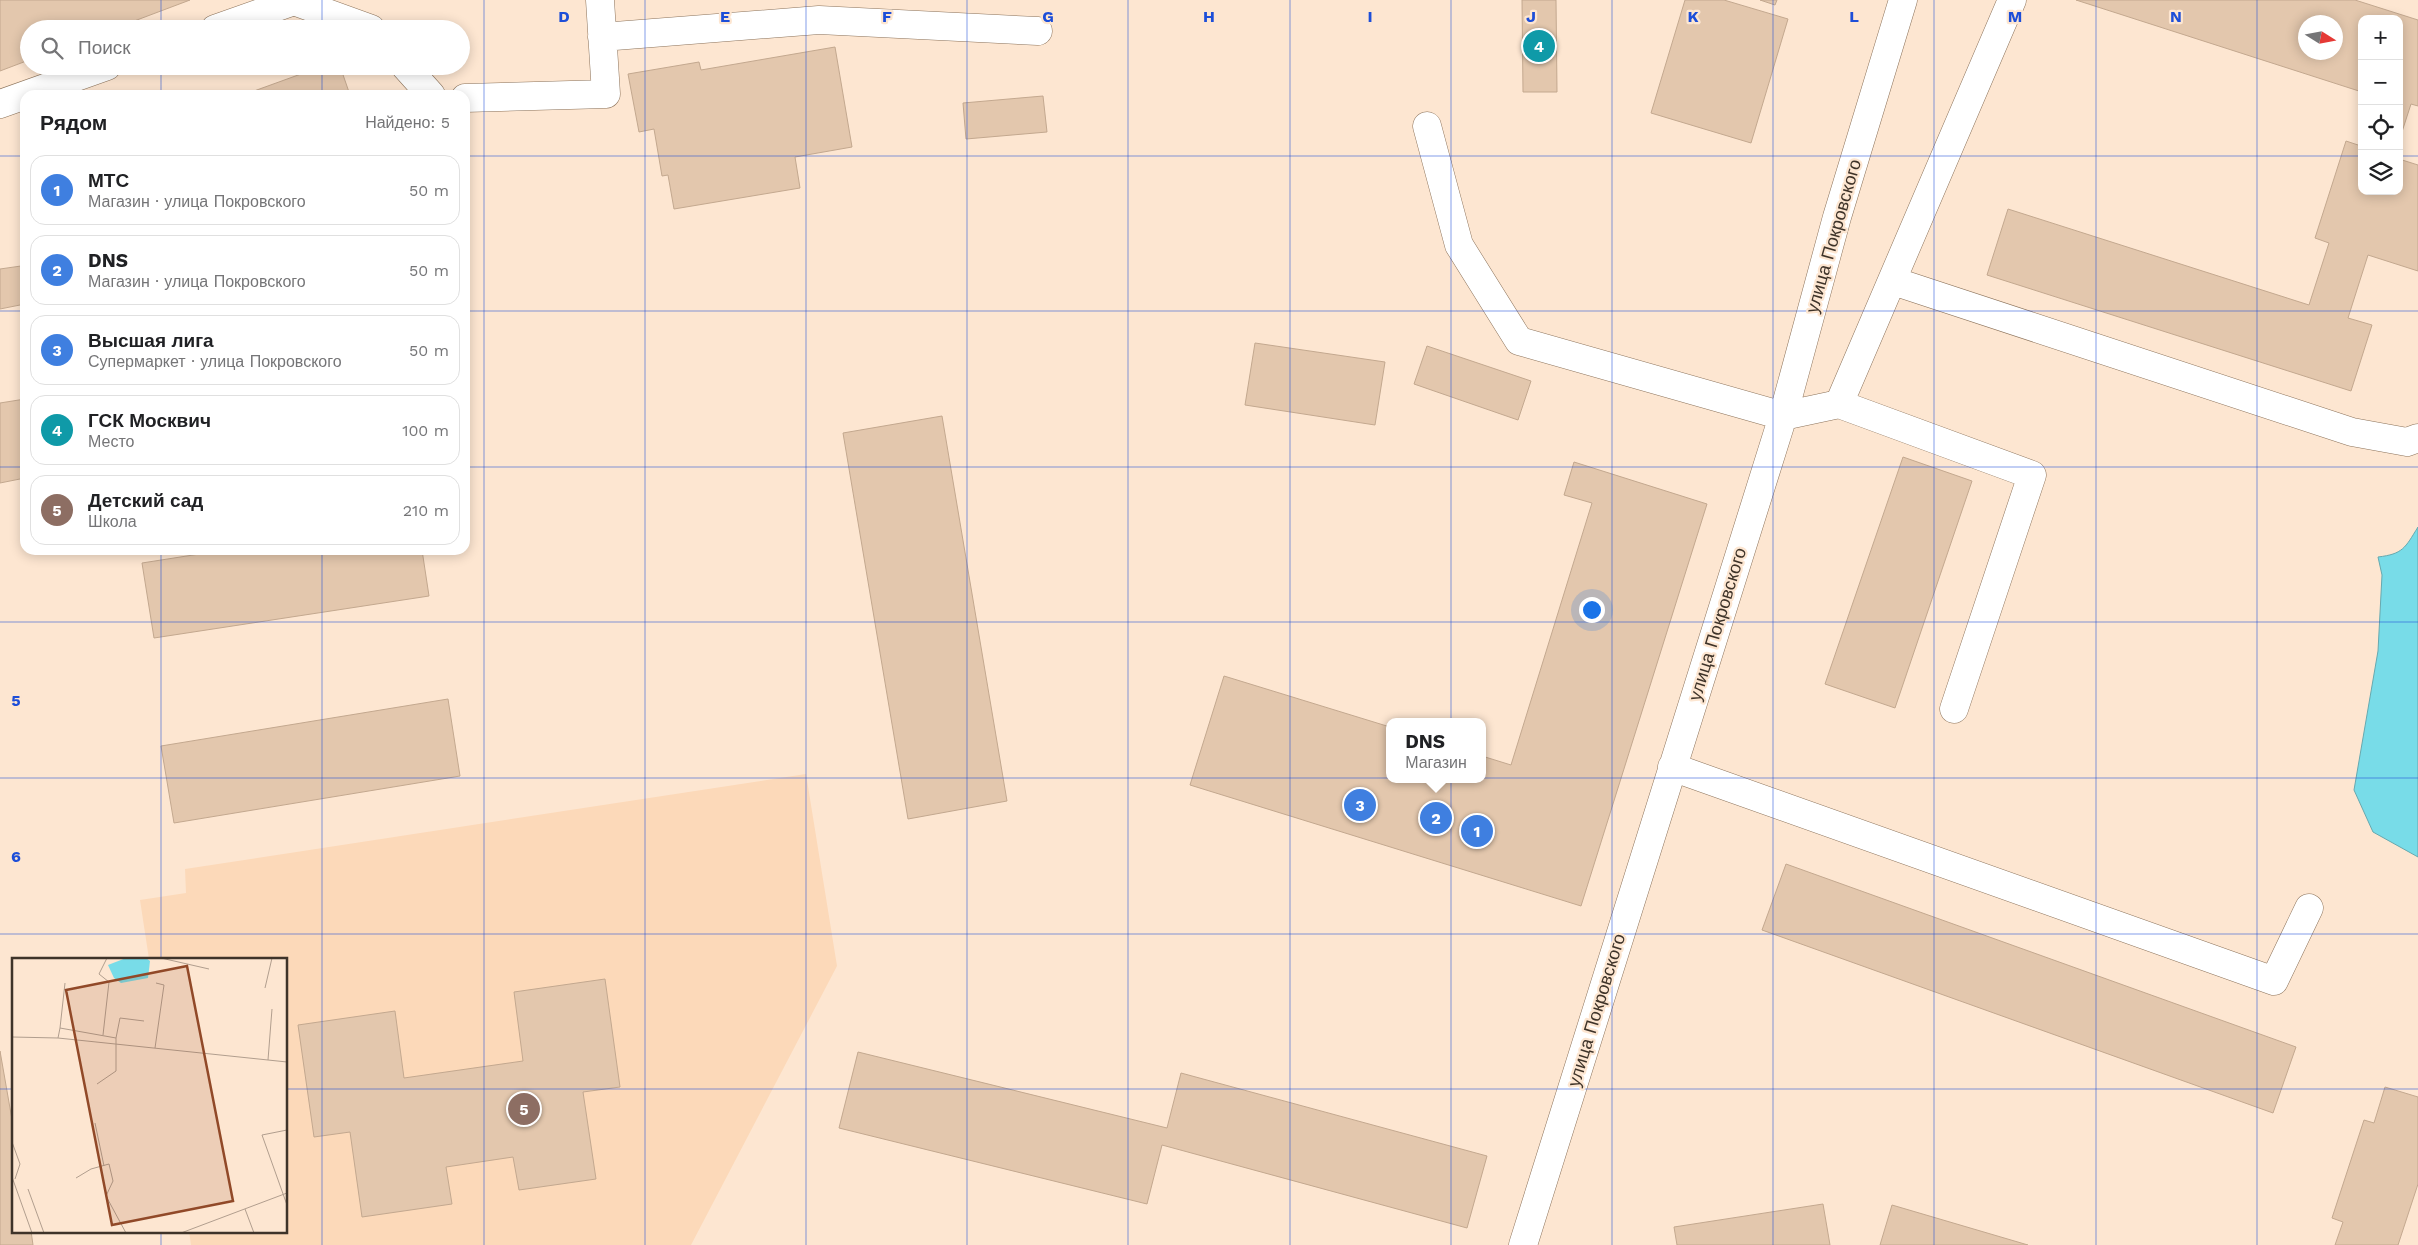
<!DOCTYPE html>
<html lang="ru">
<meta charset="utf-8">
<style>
:root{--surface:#fff;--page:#f6f6f6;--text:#202124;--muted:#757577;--line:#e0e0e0;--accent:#db2777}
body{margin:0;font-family:"Work Sans",sans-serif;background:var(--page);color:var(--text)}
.controls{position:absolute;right:15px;top:15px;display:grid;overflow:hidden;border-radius:10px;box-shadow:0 2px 12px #0003}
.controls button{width:45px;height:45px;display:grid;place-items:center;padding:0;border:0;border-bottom:1px solid var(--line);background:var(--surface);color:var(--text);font:25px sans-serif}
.compass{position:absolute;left:2298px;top:15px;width:45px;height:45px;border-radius:50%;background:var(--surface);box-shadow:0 2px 12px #0003;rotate:101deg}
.you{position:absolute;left:1591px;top:609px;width:18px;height:18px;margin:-12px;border:4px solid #fff;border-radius:50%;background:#1a73e8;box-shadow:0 0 0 8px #1a73e833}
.badge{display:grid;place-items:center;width:32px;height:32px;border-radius:50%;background:var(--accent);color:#fff;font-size:16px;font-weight:700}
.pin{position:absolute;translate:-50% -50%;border:2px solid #fff;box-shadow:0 1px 5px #0006}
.popup{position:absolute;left:1386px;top:718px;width:100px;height:65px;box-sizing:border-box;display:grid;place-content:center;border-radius:10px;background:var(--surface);filter:drop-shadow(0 1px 4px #0005);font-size:16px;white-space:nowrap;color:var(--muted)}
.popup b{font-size:19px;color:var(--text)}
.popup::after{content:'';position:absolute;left:50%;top:100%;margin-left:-10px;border:10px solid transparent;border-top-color:var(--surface)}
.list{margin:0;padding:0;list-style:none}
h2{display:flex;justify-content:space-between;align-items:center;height:65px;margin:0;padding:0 20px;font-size:21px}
h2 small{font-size:16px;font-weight:400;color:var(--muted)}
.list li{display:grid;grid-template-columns:32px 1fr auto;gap:15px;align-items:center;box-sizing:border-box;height:70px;margin:0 10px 10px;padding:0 10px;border:1px solid var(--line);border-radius:15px}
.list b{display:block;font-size:19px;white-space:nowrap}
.list p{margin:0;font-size:16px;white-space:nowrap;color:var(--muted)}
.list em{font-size:16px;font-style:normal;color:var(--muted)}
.icon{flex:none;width:28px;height:28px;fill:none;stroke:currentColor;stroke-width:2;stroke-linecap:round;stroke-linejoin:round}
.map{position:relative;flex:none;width:2418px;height:1245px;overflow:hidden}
.search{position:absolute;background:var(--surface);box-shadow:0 2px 12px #0003;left:20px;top:20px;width:450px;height:55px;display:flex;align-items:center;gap:12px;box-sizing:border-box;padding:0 18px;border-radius:28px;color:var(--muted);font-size:19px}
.panel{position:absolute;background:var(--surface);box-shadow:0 2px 12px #0003;left:20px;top:90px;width:450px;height:465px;border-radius:15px}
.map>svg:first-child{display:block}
</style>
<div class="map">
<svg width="2418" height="1245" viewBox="0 0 2418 1245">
<rect width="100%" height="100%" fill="#fde6d1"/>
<path fill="#fcd9b9" d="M806,774l31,192 -146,279h-500l-2,-14h97v-272h-137l-9,-59 46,-7 -1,-24z"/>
<path fill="#78dce8" stroke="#67a9af" d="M2418,527v330l-45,-25 -19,-42 24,-139 4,-76 -4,-18c25,-3 27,-9 40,-30z"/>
<path fill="#e3c7ad" stroke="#c3a88f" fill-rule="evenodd" d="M0,0h190l-77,29h-84v31l-29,11z
M1522,0h34l1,92h-34z
M1685,0h39l64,19 -37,124 -100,-30z
M1760,0h17l-2,5z
M2076,0h279l63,20v86l-7,-2 -12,37v-122h-37v73zM2306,22h30v30h-30z
M835,47l17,100 -57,10 5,31 -126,21 -6,-34 -6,1 -8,-47 -15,3 -11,-58 71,-12 2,8z
M323,66h17l10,29h-107z
M1043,96l4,36 -81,7 -3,-36z
M2346,141l15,5 1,-2v47h37v-32l19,6v106l-50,-16 -20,63 24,7 -21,66 -364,-116 21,-66 301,96 20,-62 -14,-5z
M21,266l4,38 -25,5v-40z
M1255,343l130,19 -10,63 -130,-20z
M1427,346l104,35 -13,39 -104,-36z
M25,399v79l-25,5v-80z
M942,416l65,385 -99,18 -65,-386z
M1903,457l69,24 -77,227 -70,-24z
M1574,462l133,42 -126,402 -391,-121 34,-109 166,51v52h92v-23l29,9 81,-262 -28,-8z
M225,550h197l7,46 -275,42 -12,-75z
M448,699l12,77 -286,47 -13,-77z
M1786,864l510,183 -23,66 -511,-183z
M605,979l15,108 -37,5 13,87 -77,11 -6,-33 -67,10 6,37 -90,13 -12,-85 -36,5 -16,-112 97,-14 9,67 119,-17 -9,-69z
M0,1051l14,80v100h17l2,14h-33z
M858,1052l309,76 14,-55 306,83 -20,72 -305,-83 -15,59 -308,-76z
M2385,1087l33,10v87l-20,61h-63l8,-23 -11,-4 32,-98 10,3z
M1823,1204l7,41h-153l-3,-18z
M1892,1205l136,40h-148z"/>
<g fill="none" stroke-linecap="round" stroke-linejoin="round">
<g stroke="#8c735b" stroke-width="29">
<path id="minor" d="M215,29l79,-28 77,28
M602,37l217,-17 219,11
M405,66l26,29
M465,98l141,-4 -6,-94
M0,104l107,-38
M1427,126l32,119 60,96 264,75 56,-12 173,-404
M1893,281l459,151 55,10 11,-4
M1839,404l193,71 -78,234
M1672,767l602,214 35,-73
M1523,1245l260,-829 54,-199 66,-217"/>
</g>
<use href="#minor" stroke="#fff" stroke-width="28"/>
</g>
<path fill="none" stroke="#1d4ed8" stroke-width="1" stroke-opacity="0.55" d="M161,0v29M322,0v29M484,0v1245M645,0v1245M806,0v1245M967,0v1245M1128,0v1245M1290,0v1245M1451,0v1245M1612,0v1245M1773,0v1245M1934,0v1245M2096,0v1245M2257,0v1245M161,66v29M322,66v29M0,156h25M465,156h1897M2399,156h19M0,311h25M465,311h1953M0,467h25M465,467h1953M161,550v409M322,550v695M0,622h2418M0,778h2418M0,934h2418M0,1089h14M286,1089h2132M161,1231v14"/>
<g text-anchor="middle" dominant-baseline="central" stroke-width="4.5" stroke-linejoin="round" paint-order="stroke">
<g font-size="18" fill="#3e3329" stroke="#fde6d1">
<text transform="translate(1833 236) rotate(-74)">улица Покровского</text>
<text transform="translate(1717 624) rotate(-73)">улица Покровского</text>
<text transform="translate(1596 1010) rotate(-73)">улица Покровского</text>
</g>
</g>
<g transform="translate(12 958)">
<rect width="275" height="275" fill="#fde6d1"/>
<path d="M114,0h20l4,3 -2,17 -27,5 -7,-5 -6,-13z" fill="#78dce8"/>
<path fill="none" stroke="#b19e8e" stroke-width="1" d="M149,0l48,11M253,30l7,-30M48,70l5,-45M91,77l6,-53 -10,-8 8,-16M0,79l46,1 229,24M46,80l2,-10 56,10v33l-19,13M104,80l4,-20 24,3M143,90l9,-63 -8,-2M256,102l4,-51M83,165l9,43M275,172l-25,5 25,70M0,184l8,22 -5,15M0,219l20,56M64,220l15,-9 18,-5 4,17 -7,15 20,37M16,231l16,44M233,251l9,24M169,275l106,-40"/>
<path fill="#914928" fill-opacity="0.15" stroke="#914928" stroke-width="2.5" d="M175,8l46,235 -121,24 -46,-235z"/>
<rect width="275" height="275" fill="none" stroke="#3e3329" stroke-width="2.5"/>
</g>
<g font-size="16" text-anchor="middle" font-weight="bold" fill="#1d4ed8" stroke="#fde6d1" stroke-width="4.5" stroke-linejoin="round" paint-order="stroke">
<text x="564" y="22">D</text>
<text x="725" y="22">E</text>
<text x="887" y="22">F</text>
<text x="1048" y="22">G</text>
<text x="1209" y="22">H</text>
<text x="1370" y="22">I</text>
<text x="1531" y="22">J</text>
<text x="1693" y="22">K</text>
<text x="1854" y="22">L</text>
<text x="2015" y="22">M</text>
<text x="2176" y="22">N</text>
<text x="16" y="706">5</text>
<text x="16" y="862">6</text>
</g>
</svg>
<div class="controls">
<button>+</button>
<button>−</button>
<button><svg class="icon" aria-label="locate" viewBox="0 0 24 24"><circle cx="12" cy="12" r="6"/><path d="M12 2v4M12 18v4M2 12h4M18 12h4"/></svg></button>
<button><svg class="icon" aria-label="layers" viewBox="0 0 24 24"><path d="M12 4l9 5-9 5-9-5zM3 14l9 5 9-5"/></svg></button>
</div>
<svg class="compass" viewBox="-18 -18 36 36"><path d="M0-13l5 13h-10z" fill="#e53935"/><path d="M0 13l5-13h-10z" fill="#757577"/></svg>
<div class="you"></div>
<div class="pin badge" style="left:1477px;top:831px;background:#3f7fe0">1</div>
<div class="pin badge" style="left:1436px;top:818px;background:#3f7fe0">2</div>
<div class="popup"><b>DNS</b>Магазин</div>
<div class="pin badge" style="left:1360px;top:805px;background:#3f7fe0">3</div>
<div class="pin badge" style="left:1539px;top:46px;background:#0f9aa8">4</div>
<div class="pin badge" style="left:524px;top:1109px;background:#8d6e63">5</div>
<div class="search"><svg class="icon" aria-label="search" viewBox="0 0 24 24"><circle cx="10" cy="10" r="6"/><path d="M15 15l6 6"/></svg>Поиск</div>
<section class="panel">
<h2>Рядом<small>Найдено: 5</small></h2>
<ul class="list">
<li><span class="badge" style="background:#3f7fe0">1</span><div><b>МТС</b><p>Магазин · улица Покровского</p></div><em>50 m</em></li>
<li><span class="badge" style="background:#3f7fe0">2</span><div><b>DNS</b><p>Магазин · улица Покровского</p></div><em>50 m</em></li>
<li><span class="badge" style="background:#3f7fe0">3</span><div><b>Высшая лига</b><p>Супермаркет · улица Покровского</p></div><em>50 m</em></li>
<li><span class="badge" style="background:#0f9aa8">4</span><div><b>ГСК Москвич</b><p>Место</p></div><em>100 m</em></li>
<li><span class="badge" style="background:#8d6e63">5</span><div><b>Детский сад</b><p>Школа</p></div><em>210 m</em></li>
</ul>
</section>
</div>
